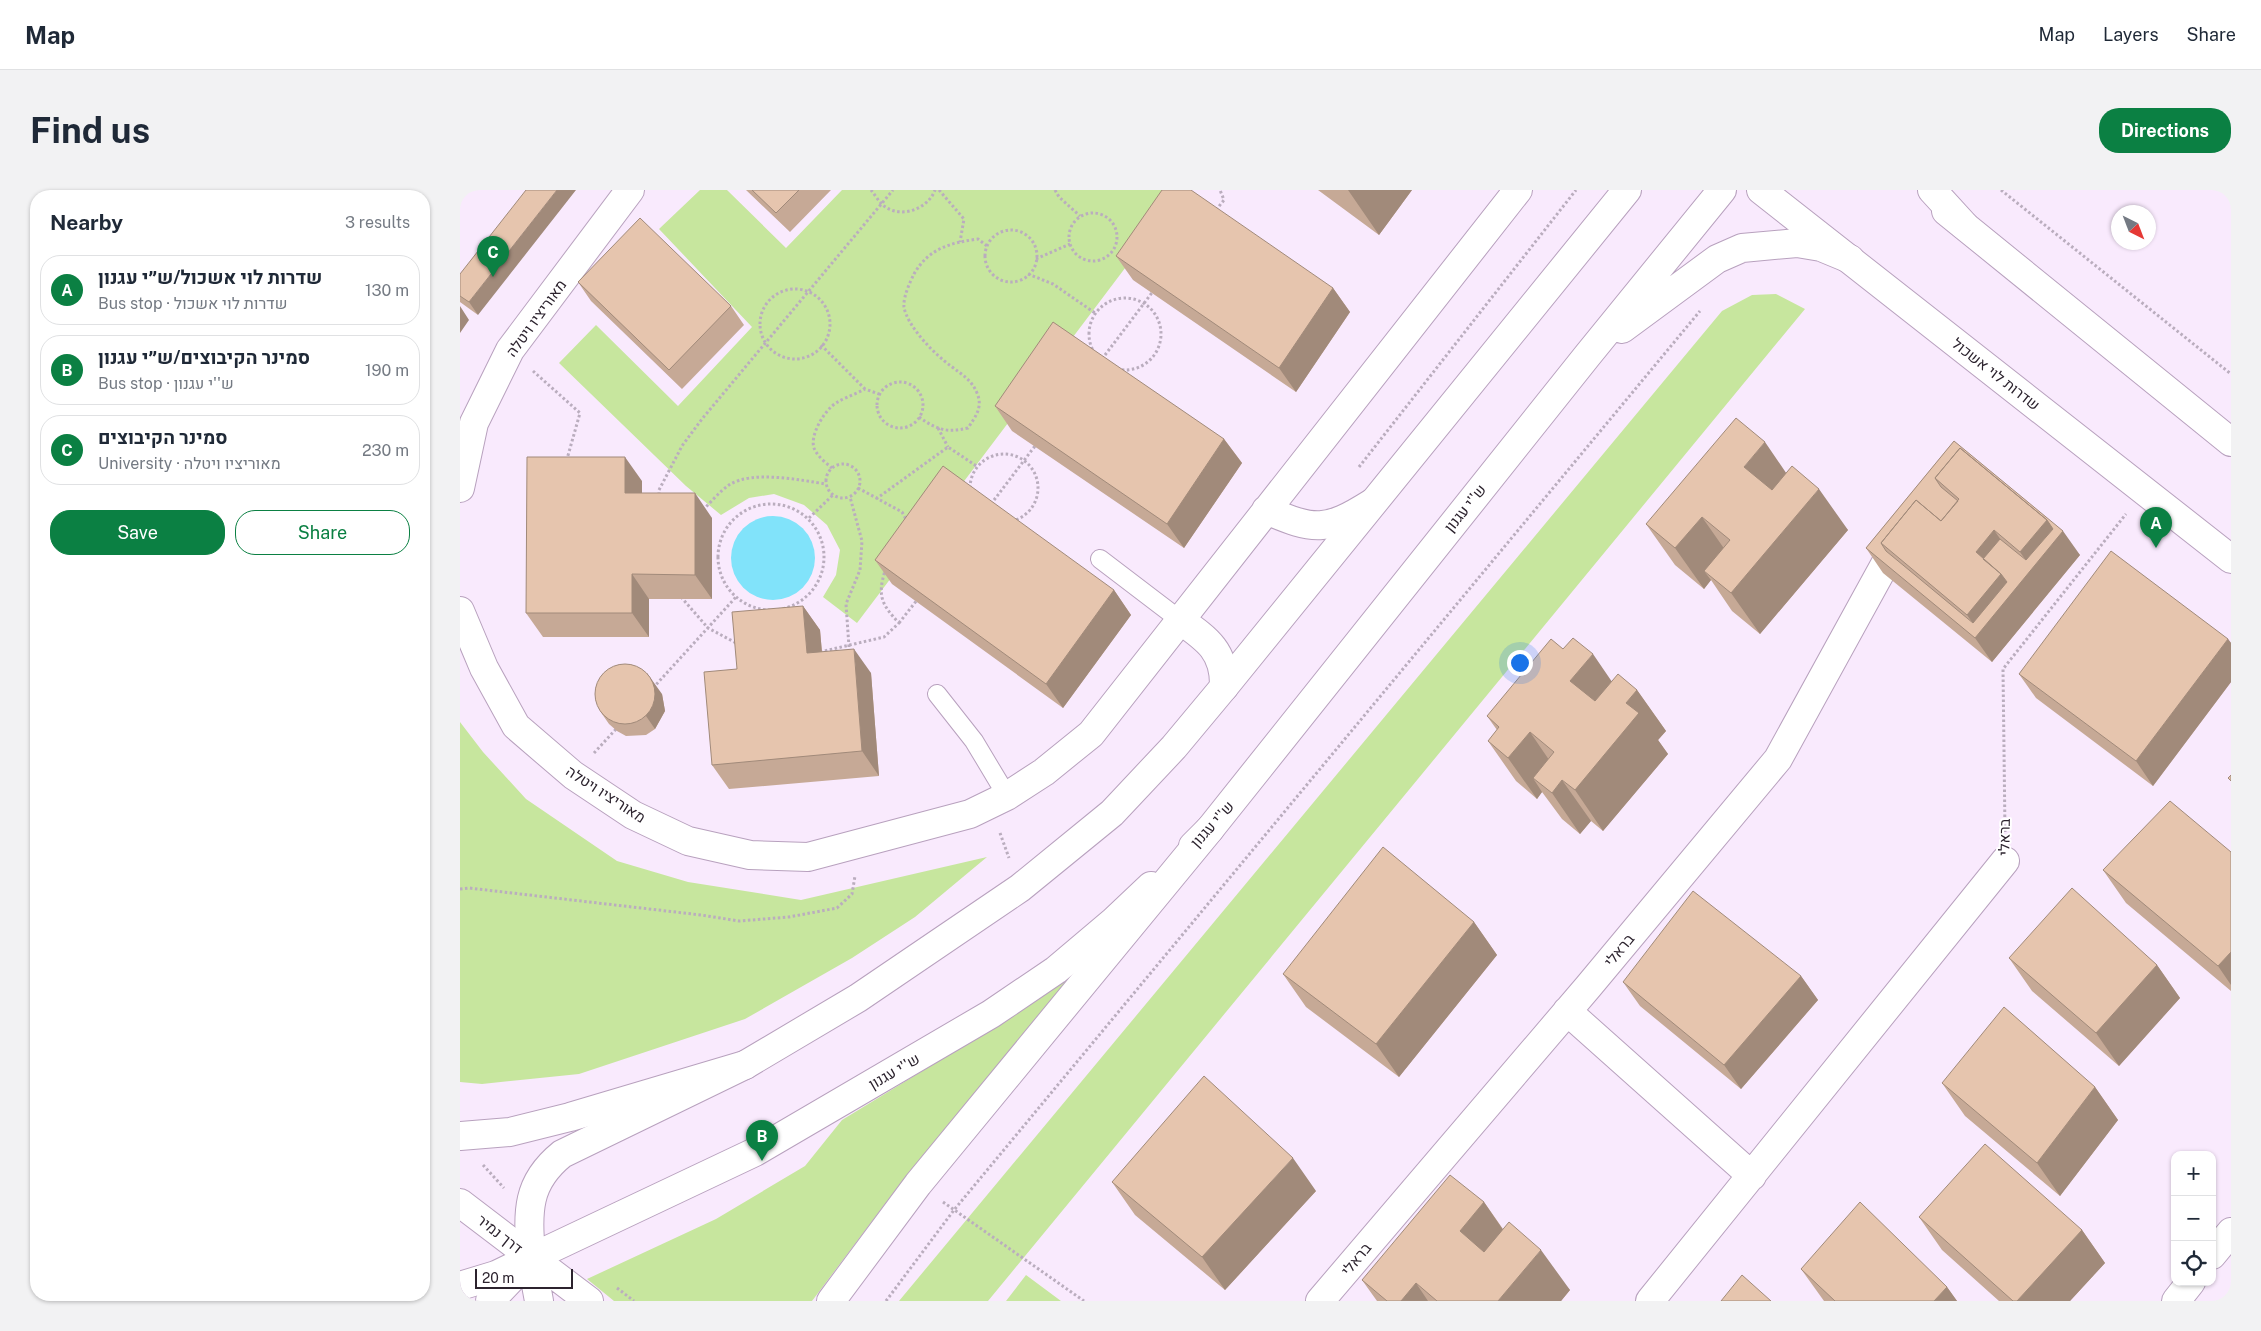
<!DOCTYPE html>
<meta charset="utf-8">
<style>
:root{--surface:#fff;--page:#f2f2f3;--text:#1f2937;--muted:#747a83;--line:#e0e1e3;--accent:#0b8043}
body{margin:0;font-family:"Public Sans",Heebo,sans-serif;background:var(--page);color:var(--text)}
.controls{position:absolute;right:15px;bottom:15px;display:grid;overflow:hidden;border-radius:10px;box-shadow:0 1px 4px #0004}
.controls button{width:45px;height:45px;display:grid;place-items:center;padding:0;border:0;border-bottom:1px solid var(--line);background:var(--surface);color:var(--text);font:25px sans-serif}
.compass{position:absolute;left:1651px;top:15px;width:45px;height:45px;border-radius:50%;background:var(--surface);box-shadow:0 1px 4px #0004;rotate:138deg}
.scale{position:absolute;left:15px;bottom:12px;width:98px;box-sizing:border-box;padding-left:5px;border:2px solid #2c232e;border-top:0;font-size:14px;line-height:18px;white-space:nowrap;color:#2c232e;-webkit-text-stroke:4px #fff;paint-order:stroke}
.you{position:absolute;left:1059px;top:472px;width:18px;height:18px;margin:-12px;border:4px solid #fff;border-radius:50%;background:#1a73e8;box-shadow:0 0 0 8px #1a73e833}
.badge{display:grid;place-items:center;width:32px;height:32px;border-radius:50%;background:var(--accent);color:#fff;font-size:16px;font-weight:700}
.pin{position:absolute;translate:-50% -41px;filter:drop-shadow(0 1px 2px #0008)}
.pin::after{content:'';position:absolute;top:26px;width:18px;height:15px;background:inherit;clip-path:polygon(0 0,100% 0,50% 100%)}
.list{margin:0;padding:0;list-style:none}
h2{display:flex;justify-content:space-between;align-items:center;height:65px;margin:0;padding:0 20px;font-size:21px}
h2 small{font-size:16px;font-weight:400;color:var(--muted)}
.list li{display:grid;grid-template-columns:32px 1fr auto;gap:15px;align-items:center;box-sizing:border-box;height:70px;margin:0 10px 10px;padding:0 10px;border:1px solid var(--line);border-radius:20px}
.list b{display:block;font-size:19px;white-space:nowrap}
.list p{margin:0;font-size:16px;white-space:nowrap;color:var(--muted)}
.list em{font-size:16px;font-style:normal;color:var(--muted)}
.actions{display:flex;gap:10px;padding:15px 20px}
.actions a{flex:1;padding:11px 0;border:1px solid var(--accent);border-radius:20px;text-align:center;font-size:18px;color:var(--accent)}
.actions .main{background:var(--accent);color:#fff}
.icon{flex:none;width:28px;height:28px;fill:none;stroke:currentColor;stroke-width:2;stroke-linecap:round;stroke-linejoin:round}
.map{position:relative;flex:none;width:1771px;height:1111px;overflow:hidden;border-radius:20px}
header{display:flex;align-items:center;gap:30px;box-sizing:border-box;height:70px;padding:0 25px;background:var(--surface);border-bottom:1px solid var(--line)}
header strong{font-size:24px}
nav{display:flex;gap:28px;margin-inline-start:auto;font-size:18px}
.intro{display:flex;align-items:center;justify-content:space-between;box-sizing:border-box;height:120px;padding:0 30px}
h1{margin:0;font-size:35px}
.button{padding:12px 22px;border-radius:20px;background:var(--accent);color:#fff;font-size:18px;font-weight:700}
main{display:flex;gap:30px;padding:0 30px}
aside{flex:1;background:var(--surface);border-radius:20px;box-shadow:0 1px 4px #0004}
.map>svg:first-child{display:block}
</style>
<header>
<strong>Map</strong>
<nav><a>Map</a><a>Layers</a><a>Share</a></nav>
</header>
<div class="intro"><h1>Find us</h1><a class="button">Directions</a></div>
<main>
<aside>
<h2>Nearby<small>3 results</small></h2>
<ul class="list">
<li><span class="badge">A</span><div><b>שדרות לוי אשכול/ש״י עגנון</b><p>Bus stop · שדרות לוי אשכול</p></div><em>130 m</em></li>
<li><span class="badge">B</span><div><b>סמינר הקיבוצים/ש״י עגנון</b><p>Bus stop · ש''י עגנון</p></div><em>190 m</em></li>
<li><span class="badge">C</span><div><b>סמינר הקיבוצים</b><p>University · מאוריציו ויטלה</p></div><em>230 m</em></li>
</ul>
<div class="actions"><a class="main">Save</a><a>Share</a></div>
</aside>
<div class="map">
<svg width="1771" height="1111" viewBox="0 0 1771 1111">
<rect width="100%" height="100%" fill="#f9eafd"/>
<path fill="#c7e69e" d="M240,0h27l59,58 56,-58h342l-327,433 -34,-26 13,-22 4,-25 -13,-25 -23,-20 -30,-11 -25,4 -28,17 -35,-29 -127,-123 37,-38 82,81 74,-79 -93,-98z
M1316,104l29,15 -817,992h-89l823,-990 30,-16z
M0,532l23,30 43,47 91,62 71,21 113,18 186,-43 -72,60 -63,41 -107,61 -166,55 -97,10 -22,-2z
M627,777l-181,209 -94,125h-198l-27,-22 129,-60 89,-53 37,-46 159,-97z
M566,1085l35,26h-55z"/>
<path fill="#81e3fa" d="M271 368a42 42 0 1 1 84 0a42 42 0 1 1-84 0Z"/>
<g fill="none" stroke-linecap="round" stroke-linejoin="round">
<g stroke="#b8a1be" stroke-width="20">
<path id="service" d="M640,369l80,61
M477,504l37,47 33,55"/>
</g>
<g stroke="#b8a1be" stroke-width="30">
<path id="minor" d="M0,298l14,-65 36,-73 120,-160
M806,320c49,21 60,22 106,-7
M0,421l24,57 32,58 57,49 60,40 55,26 62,14 58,2 162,-43 37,-18 37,-24 47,-38 427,-544
M720,430c27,19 45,31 44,67
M1107,821l185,165
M1752,1065l19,-23
M860,1111l268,-314 190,-228 122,-222
M1190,1111l355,-440
M1716,1111l15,-19"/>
</g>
<g stroke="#b8a1be" stroke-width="30">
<path id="tertiary" d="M1301,0l470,369
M1486,21l285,231"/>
</g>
<g stroke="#b8a1be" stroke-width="30">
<path id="secondary" d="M1472,0l32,35
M1162,139l95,-70 25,-11 55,-5 24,4 29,12
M733,656l17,-17 377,-473 135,-166
M71,1068c-3,-45 -6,-74 31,-104l183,-89 113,-67 162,-110 92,-75 62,-66 50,-60 403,-497
M30,1111l41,-43 224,-106 236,-138 65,-44 58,-49 37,-35"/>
</g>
<g stroke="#b8a1be" stroke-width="30">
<path id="trunk" d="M0,946l50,-4 60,-15 175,-52
M0,1013l129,98
M71,1068l8,43
M0,1096l36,-11 35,-17
M371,1111l87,-117 292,-355"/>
</g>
<path stroke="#baadbe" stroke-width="3" stroke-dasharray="2.5 2.5" stroke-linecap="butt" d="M411,0c4,5 8,12 13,16 17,13 44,3 51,-16
M479,0l25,29 -4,23
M595,0l4,7 21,19
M1541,0l230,184
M756,20l8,-10 -4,-10
M609 47a24 24 0 1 1 48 0a24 24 0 1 1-48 0Z
M525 66a26 26 0 1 1 52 0a26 26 0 1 1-52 0Z
M576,69l34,-15
M568,84l25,10 42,29
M300 134a35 35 0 1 1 70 0a35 35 0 1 1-70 0Z
M629 144a36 36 0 1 1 72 0a36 36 0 1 1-72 0Z
M361,155l44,44
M642,169l52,-69
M73,181l47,42 -13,46
M417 215a23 23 0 1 1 46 0a23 23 0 1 1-46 0Z
M459,227c18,13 28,16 49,11 8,-12 15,-21 9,-35 -6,-14 -15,-18 -26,-27 -16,-11 -44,-40 -47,-59 -1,-10 6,-25 10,-33 15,-26 36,-31 64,-35l9,7
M478,238l10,19
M510 298a34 34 0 1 1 68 0a34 34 0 1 1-68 0Z
M366 291a17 17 0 1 1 34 0a17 17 0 1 1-34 0Z
M899,277l217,-277
M372,278c-6,-5 -15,-12 -18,-20 -4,-12 8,-32 16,-40 7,-8 24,-13 35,-19l14,5
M398,298l44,24 5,9
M199,305v-5l23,-44 20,-27 191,-229
M416,309l72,-52 30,20
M258 367a53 53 0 1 1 106 0a53 53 0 1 1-106 0Z
M531,314l44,-58
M243,320c8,-8 17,-19 26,-25 23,-15 71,-5 97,-1
M349,328l24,-23
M221,407l27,31 30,16
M439,433l18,-23
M389,457l-3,-43 14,-34 2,-29 -12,-44
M360,462l64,-15 15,-14c-17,-18 -22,-27 -14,-52
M193,498l83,-91
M134,563l23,-25
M1545,642l-2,-163 123,-155
M540,643l9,25
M0,699l9,-1 232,27 38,6 50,-4 48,-9 15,-14 3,-18
M23,975l21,23
M483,1012l141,99
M157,1098l17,13
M426,1111l68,-91 746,-899"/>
<use href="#service" stroke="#fff" stroke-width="18"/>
<use href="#minor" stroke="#fff" stroke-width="28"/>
<use href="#tertiary" stroke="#fff" stroke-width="28"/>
<use href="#secondary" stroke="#fff" stroke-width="28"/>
<use href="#trunk" stroke="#fff" stroke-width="28"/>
</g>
<path fill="#c6a996" d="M286,0h85l-41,42z
M858,0h94l-33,45z
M656,66l217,32 17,24 -54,80 -163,-112z
M0,84l18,41 -18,-13z
M118,92l153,24 13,19 -62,64 -91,-88z
M535,216l229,33 18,24 -58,85 -172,-117z
M1494,251l126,114 -88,107 -109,-89 -17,-25z
M1327,283l61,57 -88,104 -28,-23 -21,-31 -7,9 -29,-24 -29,-41z
M182,291v12l70,25v81h-63v38h-106l-17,-24z
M415,370l239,30 17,25 -68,93 -171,-124z
M343,416l17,24 2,22 49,21 8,103 -150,13 -17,-24 25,-96z
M1768,449l3,4v39l-78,104 -117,-88 -17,-24z
M1103,459l48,32 26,9 29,41 -8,9 10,14 -65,77 -12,-10 -11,13 -18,-15 -20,-27 -5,7 -21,-18 -28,-40 9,-11 -10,-14z
M202,504l3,17 -10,18 -9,6 -20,1 -9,-5 -8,-7 -9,-13z
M1771,662v139l-105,-88 -23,-33z
M1014,732l23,33 -98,122 -93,-70 -23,-33z
M1549,768l148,7 23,33 -61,68 -87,-75z
M1341,786l17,24 -77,89 -101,-83 -17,-24z
M1482,893l153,4 23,33 -58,76 -95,-80z
M652,992l204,9 -91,99 -90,-75z
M1024,1012l19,27 67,61 -9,11h-184l-15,-21z
M1459,1027l163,13 23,33 -35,38h-71l-57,-51z
M1341,1079l146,18 10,14h-133z"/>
<path fill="#a18a7a" d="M97,0h19l-98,125 -9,-13z
M888,0h64l-33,45z
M873,98l17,24 -54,80 -17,-24z
M0,116l9,14 -9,13z
M764,249l18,24 -58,85 -17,-24z
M1305,252l28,41 -21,24 -28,-40z
M165,267l17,24v36l-17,-24z
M1359,299l29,41 -88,104 -29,-41z
M235,303l17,25v81l-17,-24z
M1242,327l28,40 -26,14 7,9 -7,9 -29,-41z
M1587,330l16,11 17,24 -88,107 -17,-24 4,-6 -12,-17 9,-63 18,-22 23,33 15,6 -12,-17z
M172,384l17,25v38l-17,-24z
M654,400l17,25 -68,93 -17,-24z
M343,416l17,24 4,47 -17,-24z
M1768,449l3,4v39l-78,104 -17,-25z
M394,459l17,24 8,103 -17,-25z
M1133,464l28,41 -22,27 -29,-41z
M187,483l15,21 3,17 -10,18 -9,-13z
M1177,500l29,41 -8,9 10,14 -65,77 -28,-41 51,-87z
M1070,542l28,41 -25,5 9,14 -5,7 -29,-41z
M1102,590l29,41 -11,13 -28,-41z
M1014,732l23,33 -98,122 -23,-33z
M1771,762v33l-13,-19z
M1697,775l23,33 -61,68 -23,-33z
M1341,786l17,24 -77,89 -17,-24z
M1635,897l23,33 -58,76 -23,-33z
M833,968l23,33 -91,99 -23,-33z
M1024,1012l28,41 -23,29 -29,-41z
M1622,1040l23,33 -35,38h-53z
M1081,1060l29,40 -9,11h-63z
M956,1093l12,18h-27z
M1487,1097l10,14h-23z"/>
<path fill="#e6c5ae" stroke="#a18a7a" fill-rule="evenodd" d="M66,0h31l-88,112 -9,-6v-22z
M292,0h47l-23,23z
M702,0h29l142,98 -54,80 -163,-112z
M180,28l91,88 -62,64 -91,-88z
M593,132l171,117 -57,85 -172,-118z
M1276,228l29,24 -21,25 28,23 20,-24 27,23 -88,104 -27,-22 26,-31 -28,-23 -27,31 -29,-24z
M1494,251l109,90 -88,107 -109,-90zM1500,258l87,72 6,9 -27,31 -26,-21 -17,20 18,15 6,8 -34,41 -87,-72 -5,-8 35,-43 25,21 17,-20 -17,-14 -6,-9z
M1500,258l87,72 -27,32 -26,-22 -18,22 25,22 -34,41 -86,-72 35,-43 25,21 18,-22 -24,-21z
M67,267h98v36h70v82l-63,-1v39h-106z
M483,276l171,124 -68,94 -171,-124z
M1651,361l117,88 -92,122 -117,-87z
M343,416l4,47 47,-4 8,102 -150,14 -8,-93 33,-3 -5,-57z
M1113,448l20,16 -23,27 25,20 23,-27 19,16 -11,13 13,10 -64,77 -13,-10 -10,13 -19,-15 21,-26 -24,-20 -22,26 -20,-17 11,-14 -12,-11 64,-77 12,10z
M135 504a30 30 0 1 1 60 0a30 30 0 1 1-60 0Z
M1771,585v6l-3,-3z
M1710,611l61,51v100l-13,14 -115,-96z
M923,657l91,75 -98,122 -93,-70z
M1612,698l85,77 -61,68 -87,-75z
M1233,701l108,85 -77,89 -101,-83z
M1544,817l91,80 -58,76 -95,-80z
M744,886l89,82 -91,99 -90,-75z
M1525,954l97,86 -65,71h-4l-94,-84z
M990,985l34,27 -24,29 24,21 25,-30 32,28 -43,51h-61l-21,-18 -15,18h-14l-25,-21z
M1400,1012l87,85 -13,14h-99l-34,-32z
M1282,1085l29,26h-50z"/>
<g text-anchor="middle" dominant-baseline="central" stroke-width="4" stroke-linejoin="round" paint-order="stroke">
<g font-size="15" fill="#2c232e" stroke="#fff">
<text transform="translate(76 128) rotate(-54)">מאוריציו ויטלה</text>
<text transform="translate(1536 184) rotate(38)">שדרות לוי אשכול</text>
<text transform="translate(1005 318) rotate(-51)">ש''י עגנון</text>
<text transform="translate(146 604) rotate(33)">מאוריציו ויטלה</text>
<text transform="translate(752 634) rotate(-48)">ש''י עגנון</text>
<text transform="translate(1544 647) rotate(-89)">בראלי</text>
<text transform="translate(1159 760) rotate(-50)">בראלי</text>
<text transform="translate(434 881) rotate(-30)">ש''י עגנון</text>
<text transform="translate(40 1044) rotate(38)">דרך נמיר</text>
<text transform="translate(896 1069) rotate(-50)">בראלי</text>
</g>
</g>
</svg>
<div class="controls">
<button>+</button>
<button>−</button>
<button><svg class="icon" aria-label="locate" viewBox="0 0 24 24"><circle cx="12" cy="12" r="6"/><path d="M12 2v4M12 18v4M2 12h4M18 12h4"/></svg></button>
</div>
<svg class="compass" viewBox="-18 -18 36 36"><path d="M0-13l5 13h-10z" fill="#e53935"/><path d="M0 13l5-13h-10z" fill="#747a83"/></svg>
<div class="scale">20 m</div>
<div class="you"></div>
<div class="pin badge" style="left:1696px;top:358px">A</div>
<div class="pin badge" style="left:302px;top:971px">B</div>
<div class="pin badge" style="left:33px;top:87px">C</div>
</div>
</main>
